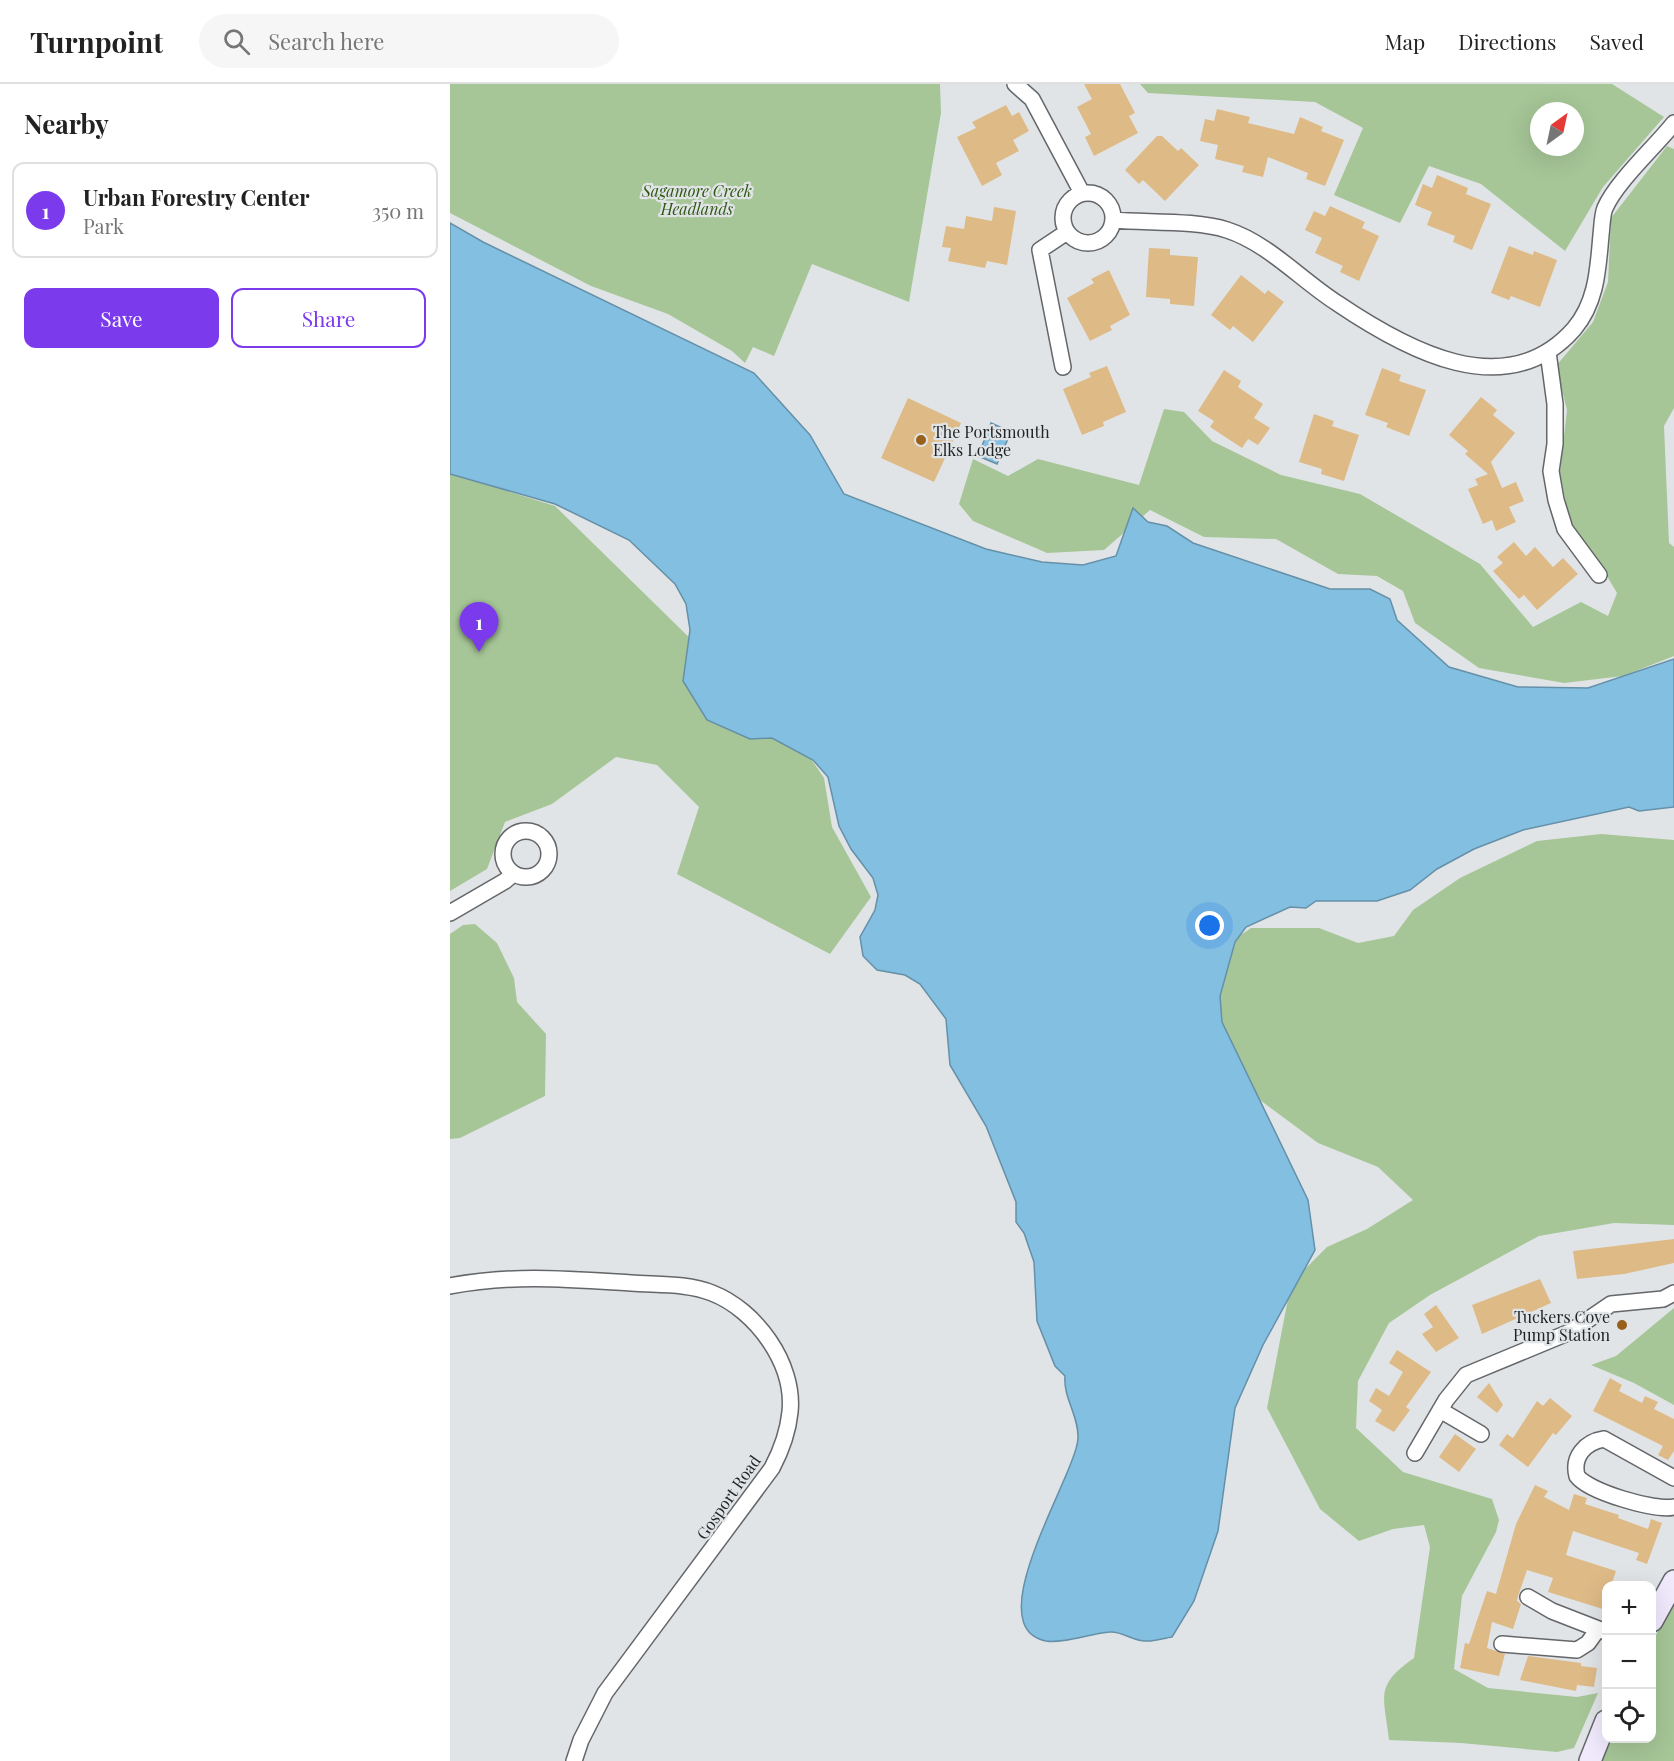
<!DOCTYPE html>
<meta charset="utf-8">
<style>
:root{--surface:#fff;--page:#f6f6f6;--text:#222;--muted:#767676;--line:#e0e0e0;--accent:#7c3aed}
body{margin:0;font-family:"Playfair Display",serif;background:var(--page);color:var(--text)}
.controls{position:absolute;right:18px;bottom:18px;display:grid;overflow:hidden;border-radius:12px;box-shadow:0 6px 24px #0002}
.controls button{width:54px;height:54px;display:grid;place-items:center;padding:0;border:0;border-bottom:2px solid var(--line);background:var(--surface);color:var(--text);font:30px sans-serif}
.compass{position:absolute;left:1080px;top:18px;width:54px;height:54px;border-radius:50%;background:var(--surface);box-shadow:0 6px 24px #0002;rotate:33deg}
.you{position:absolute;left:760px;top:842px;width:21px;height:21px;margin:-15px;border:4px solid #fff;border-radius:50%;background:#1a73e8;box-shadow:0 0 0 9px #1a73e833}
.badge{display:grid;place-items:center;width:39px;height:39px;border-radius:50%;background:var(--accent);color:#fff;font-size:20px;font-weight:700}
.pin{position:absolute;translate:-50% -50px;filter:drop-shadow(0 2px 3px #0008)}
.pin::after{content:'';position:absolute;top:32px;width:21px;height:18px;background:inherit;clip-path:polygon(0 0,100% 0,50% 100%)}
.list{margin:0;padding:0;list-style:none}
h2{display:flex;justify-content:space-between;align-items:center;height:78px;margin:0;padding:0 24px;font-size:26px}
h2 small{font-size:20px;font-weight:400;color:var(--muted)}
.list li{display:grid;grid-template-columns:39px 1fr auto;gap:18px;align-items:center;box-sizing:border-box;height:96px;margin:0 12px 12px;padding:0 12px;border:2px solid var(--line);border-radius:12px}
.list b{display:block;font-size:22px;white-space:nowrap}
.list p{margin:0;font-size:20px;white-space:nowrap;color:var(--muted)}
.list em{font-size:20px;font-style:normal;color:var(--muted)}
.actions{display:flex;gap:12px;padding:18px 24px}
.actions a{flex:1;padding:14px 0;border:2px solid var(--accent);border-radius:12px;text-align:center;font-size:21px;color:var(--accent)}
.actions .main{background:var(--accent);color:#fff}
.icon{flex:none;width:33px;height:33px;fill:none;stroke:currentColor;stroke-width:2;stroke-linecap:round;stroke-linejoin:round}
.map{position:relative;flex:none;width:1224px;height:1677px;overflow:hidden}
header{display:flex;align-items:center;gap:36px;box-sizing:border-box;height:84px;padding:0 30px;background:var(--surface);border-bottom:2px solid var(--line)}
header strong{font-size:28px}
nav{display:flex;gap:33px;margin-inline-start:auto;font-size:21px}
.search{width:420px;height:54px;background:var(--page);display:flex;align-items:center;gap:15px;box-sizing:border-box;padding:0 21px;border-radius:33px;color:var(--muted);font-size:22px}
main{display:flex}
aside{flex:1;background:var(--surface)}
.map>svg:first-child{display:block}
</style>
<header>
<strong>Turnpoint</strong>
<div class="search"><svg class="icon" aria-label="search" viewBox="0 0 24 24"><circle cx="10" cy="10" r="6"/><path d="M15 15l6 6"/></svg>Search here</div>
<nav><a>Map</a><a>Directions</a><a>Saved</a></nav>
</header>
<main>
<aside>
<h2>Nearby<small></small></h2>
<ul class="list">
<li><span class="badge">1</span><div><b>Urban Forestry Center</b><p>Park</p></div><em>350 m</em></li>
</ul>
<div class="actions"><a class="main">Save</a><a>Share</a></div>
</aside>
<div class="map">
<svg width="1224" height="1677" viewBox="0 0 1224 1677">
<rect width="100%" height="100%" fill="#e1e4e7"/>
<path fill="#a6c697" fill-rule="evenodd" d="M0,0h490l1,29 -32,189 -97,-38 -38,92 -21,-9 -8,16 -13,-12 -64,-37 -77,-28 -141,-73z
M690,0h472l52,33 -61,70 -38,64 -84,-67 -52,-18 -29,57 -66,-28 29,-67 -48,-26 -167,-9zM1089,27h36v36h-36z
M1217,62l7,3v259l-10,18 5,117 5,4v109l-51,20 -59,7 -85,-15 -64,-45 -12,-32 -26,-15 -39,-2 -62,-35 -72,-2 -54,-27 -46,40 -57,3 -74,-32 -14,-17 14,-45 35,17 30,-17 101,26 25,-76 20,3 28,29 69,34 79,19 120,70 53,63 48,-25 27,14 9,-23 -19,-32 -28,-36 -10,-53 7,-62 -11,-44 37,-44 15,-40 3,-64z
M0,389l105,33 252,247 17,25 8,49 39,70 -41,57 -153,-80 22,-67 -42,-42 -41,-8 -64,47 -47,18 -18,47 -37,22z
M1151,750l73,6v385l-60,-2 -75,13 -109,59 -41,28 -31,58 -2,47 47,44 89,27 7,21 -3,12 -34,64 -8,73 34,19 89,9 21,-4 -24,55 -17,4 -96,-9 -72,-3c-5,-44 -15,-54 25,-82l16,-111 -6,-22 -31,4 -34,12 -39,-32 -53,-101 24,-125 36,-36 40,-18 46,-29 -35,-33 -60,-24 -58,-43 -44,-63 7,-90 28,-19h68l39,15 36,-7 19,-26 47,-32 77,-37z
M25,840l22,19 17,35 3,24 29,32 -1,62 -85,42 -10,1v-205l13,-9z
M1224,1224v97l-40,-22 -43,-18 25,-9z
M1224,1516v161h-76l9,-22 45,-1v-95z"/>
<path fill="#82bfe1" stroke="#6590a8" stroke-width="1.5" d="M0,139l33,19 271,131 56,62 34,59 142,55 56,13 41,3 33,-9 17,-48 15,14 19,4 26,17 137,46h40l20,10 7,21 52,47 69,20 70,1 86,-29v148l-35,4 -10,-4 -106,23 -49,19 -37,20 -27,21 -33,11h-61l-10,7 -16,-1 -44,20 -11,15 -15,54 2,26 86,178 7,50 -52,95 -28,63 -17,123 -24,70 -22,36c-8,1 -19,5 -27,4 -12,0 -23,-10 -35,-9 -18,1 -47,12 -64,9 -70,-14 31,-167 32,-203 1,-22 -15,-40 -13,-62l-10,-10 -18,-45 -3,-59 -10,-29 -8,-11v-20l-30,-76 -36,-61 -4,-46 -26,-35 -15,-9 -28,-5 -14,-14 -3,-19 15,-27 3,-15 -5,-17 -22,-29 -12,-23 -11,-49 -15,-17 -41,-22 -22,1 -43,-19 -24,-39 7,-51 -4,-26 -11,-20 -46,-44 -74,-36 -105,-30z
M541,339l20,9 -14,32 -19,-8z"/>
<path fill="#deba86" d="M634,0h36l15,29 -6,3 9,17 -44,23 -9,-19 6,-3 -14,-27 15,-8z
M556,21l6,11 7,-4 10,19 -16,9 6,11 -23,12 6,12 -20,11 -25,-49 19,-9 -4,-6z
M767,25l33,8 -2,6 46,11 6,-17 23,10 -2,4 23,9 -19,46 -19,-7 2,-6 -40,-16 -5,20 -21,-5 2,-6 -29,-7 3,-14 -18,-4 5,-22 9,2z
M707,52h5l16,15 3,-3 18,17 -34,36 -22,-21 -4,4 -14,-14z
M987,91l31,13 -2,6 25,10 -19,46 -19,-8 2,-6 -28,-11 5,-13 -17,-7 8,-21 9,4z
M880,122l35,16 -3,6 17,8 -20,45 -19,-9 3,-6 -28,-13 7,-15 -17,-8 9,-19 11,5z
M544,123l22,4 -9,54 -20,-4 -2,7 -37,-7 3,-13 -9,-1 4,-21 18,3 2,-13 26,5z
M1059,162l24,9 1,-4 23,9 -17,47 -29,-11 -2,4 -18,-7z
M699,164l21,1v6l28,2 -4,49 -24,-2v-5l-24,-2z
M659,186l21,45 -20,11 2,4 -22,11 -23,-43 27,-15 -3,-4z
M791,191l24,19 3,-4 16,12 -31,40 -20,-16 -3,4 -19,-15z
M657,282l19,46 -23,10 1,4 -22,9 -19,-46 28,-12 -2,-4z
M932,284l19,7 -2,6 27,9 -17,46 -23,-9 2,-4 -23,-8z
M774,286l17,11 -3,6 25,17 -9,14 16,10 -12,17 -10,-6 -6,9 -32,-21 4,-6 -16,-10z
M1031,313l16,13 -4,5 22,18 -24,29 11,26 14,-6 8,19 -15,6 7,15 -20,9 -4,-11 -9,4 -15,-35 10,-4 -3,-6 13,-5 -23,-20 3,-3 -19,-16z
M458,314l53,25 -27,59 -53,-24z
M864,330l20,7 -2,5 27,9 -15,46 -23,-7 1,-5 -23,-7z
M1064,458l12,14 9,-9 18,20 10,-9 15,16 -41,36 -13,-15 -5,4 -26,-28 10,-8 -6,-6z
M1224,1155v24l-50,11 -47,5 -4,-28z
M1090,1195l11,24 -69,31 -10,-29z
M986,1221l23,33 -23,14 -14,-18 11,-7 -9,-13z
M947,1266l34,22 -25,35 4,3 -16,22 -19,-11 7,-11 -13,-9 7,-13 13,8 14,-24 -14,-9z
M1160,1294l12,7 -3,6 23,12 3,-7 13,6 -4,7 20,10v32l-6,9 -10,-5 5,-9 -70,-35z
M1039,1299l14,22 -6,8 -20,-16z
M1100,1314l22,18 -16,19 -3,-2 -25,34 -29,-22 8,-11 6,4 24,-37 6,5z
M1005,1350l21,15 -17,23 -20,-15z
M1085,1401l13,6 -4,6 25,13 5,-16 13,4 -2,6 34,11 -1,3 30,11 3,-10 11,4 -15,41 -11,-4 3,-7 -66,-22 -7,24 50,16 -5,15h-5v24l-58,-18 5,-14 -26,-8 -9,26 -1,5 4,3 -8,25 -21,-7 -5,26 18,6 -6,22 -39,-8 5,-25 4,1 18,-53 9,3 20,-70z
M1078,1572l53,7v3l16,2 -3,19 -17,-2 -1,6 -56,-11z"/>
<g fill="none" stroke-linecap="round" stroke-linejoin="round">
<g stroke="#646669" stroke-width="18">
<path id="minor" d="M565,0l17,15 50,94
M613 134a25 25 0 1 1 50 0a25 25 0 1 1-50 0Z
M664,136c33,3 82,0 113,10 41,13 74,50 110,73 68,46 169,103 237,26 23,-27 24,-61 27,-94 1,-8 1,-20 4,-27 12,-27 50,-61 69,-85
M1098,268l7,52v40l-4,27 5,29 9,29 34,46
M613,283l-23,-117 27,-18
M53 770a23 23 0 1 1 46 0a23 23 0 1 1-46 0Z
M0,829l55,-32 8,-7
M0,1202c63,-12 118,-7 181,-3 27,2 56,0 81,10 44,17 83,71 78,119 -2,20 -9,39 -18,56l-167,225 -24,47 -7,21
M990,1326l41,24
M965,1369l31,-53 20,-25 104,-43 41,-28 52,-5 11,-6
M1224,1394l-70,-39c-19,3 -32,18 -27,37 12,16 78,35 97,31
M1078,1513l24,14 54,21
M1052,1560l75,6 11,-7 10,-14"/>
</g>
<g stroke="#646669" stroke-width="24">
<path id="secondary" d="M1202,1537l22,-40
M1140,1677l16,-40"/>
</g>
<use href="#minor" stroke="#fff" stroke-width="15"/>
<use href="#secondary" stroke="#f1eafd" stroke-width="21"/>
</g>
<g fill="#98611b" stroke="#e1e4e7" stroke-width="2">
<circle cx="471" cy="356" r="6"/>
<circle cx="1172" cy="1241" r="6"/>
</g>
<g text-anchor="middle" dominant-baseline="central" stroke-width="4.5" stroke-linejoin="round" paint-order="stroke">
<g font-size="16" font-style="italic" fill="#2d5710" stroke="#e1e4e7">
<text x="247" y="106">Sagamore Creek<tspan x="247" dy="18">Headlands</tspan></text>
</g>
<g font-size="16" fill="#222324" stroke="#e1e4e7" text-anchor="start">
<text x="483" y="347">The Portsmouth<tspan x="483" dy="18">Elks Lodge</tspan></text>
<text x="1160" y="1232" text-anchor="end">Tuckers Cove<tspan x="1160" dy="18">Pump Station</tspan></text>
</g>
<g font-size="16" fill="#222324" stroke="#e1e4e7">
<text transform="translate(278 1413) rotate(-55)">Gosport Road</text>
</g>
</g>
</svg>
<div class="controls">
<button>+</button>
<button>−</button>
<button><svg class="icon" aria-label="locate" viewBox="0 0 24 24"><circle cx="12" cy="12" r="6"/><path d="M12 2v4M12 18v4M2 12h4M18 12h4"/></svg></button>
</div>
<svg class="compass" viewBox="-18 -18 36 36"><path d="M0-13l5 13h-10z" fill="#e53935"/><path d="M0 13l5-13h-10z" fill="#767676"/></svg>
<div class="you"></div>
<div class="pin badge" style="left:29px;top:568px">1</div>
</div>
</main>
